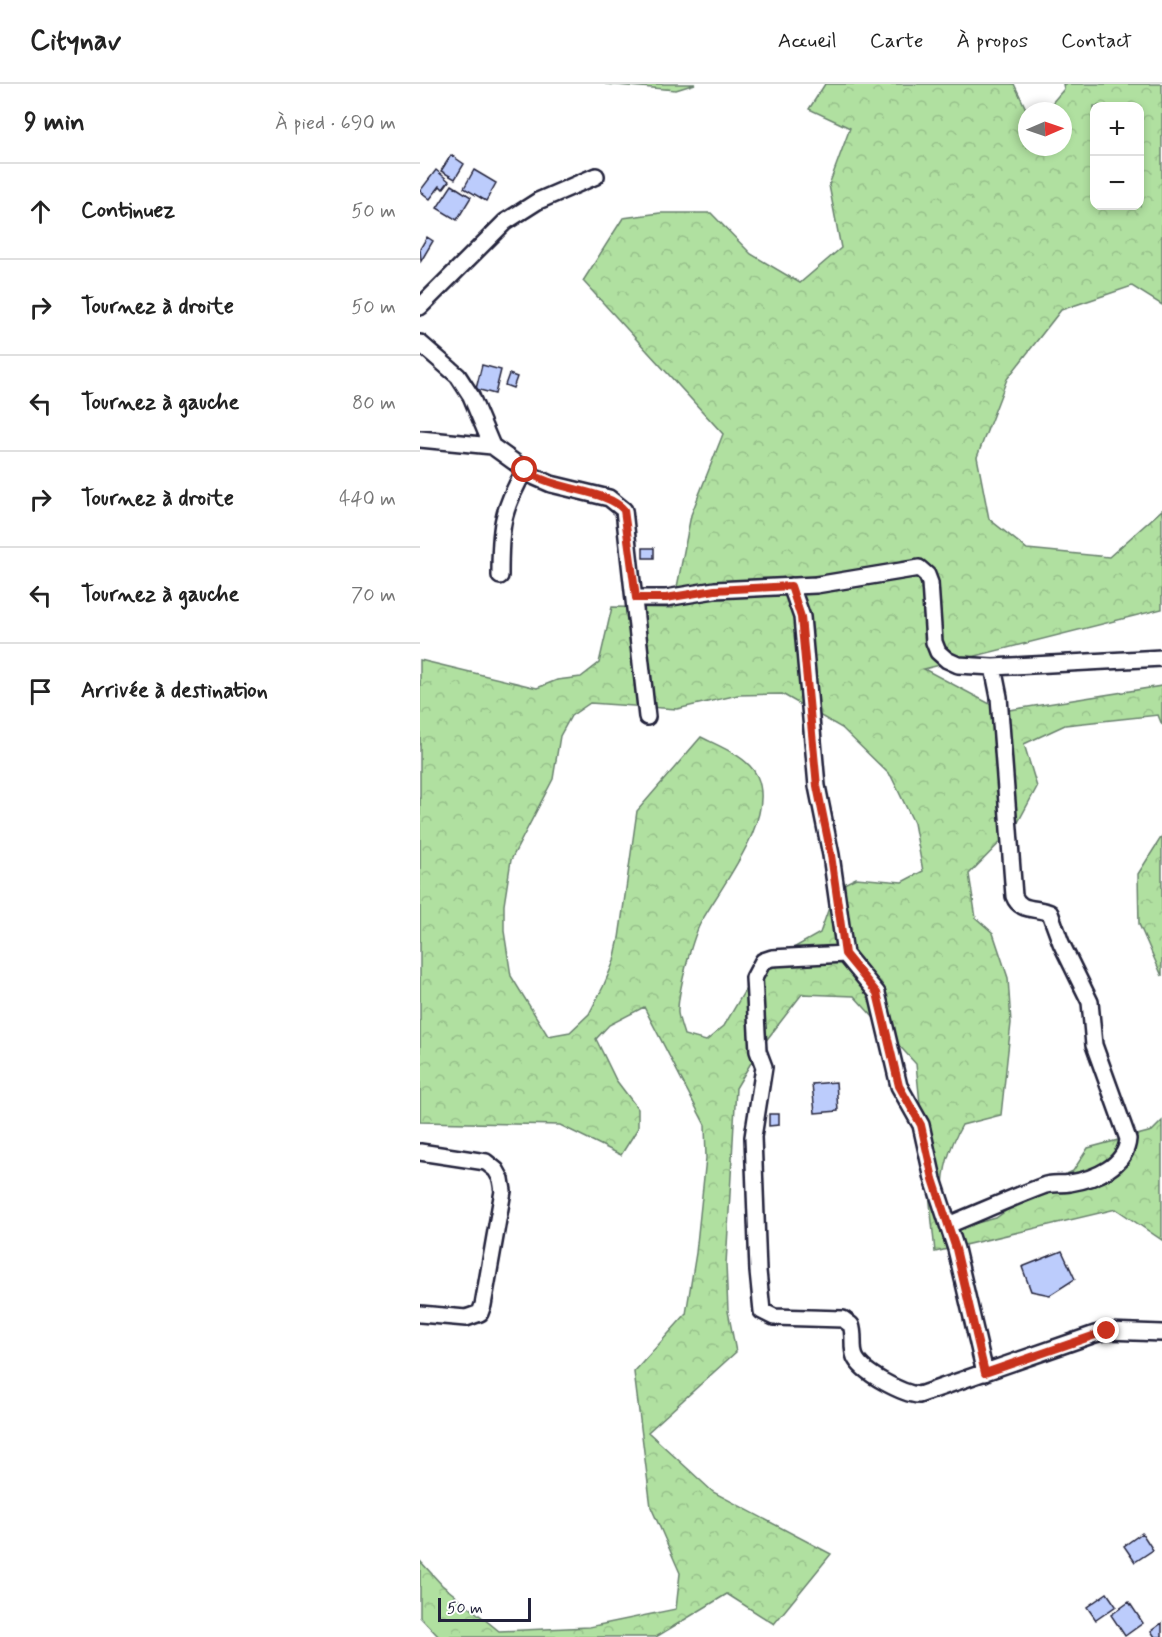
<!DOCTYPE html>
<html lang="fr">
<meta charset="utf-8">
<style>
:root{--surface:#fff;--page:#f2f2f2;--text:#222;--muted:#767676;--line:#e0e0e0}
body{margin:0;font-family:Mynerve,sans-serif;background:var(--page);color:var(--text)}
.controls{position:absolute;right:18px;top:18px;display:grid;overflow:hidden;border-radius:12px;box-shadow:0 3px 9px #0003}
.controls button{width:54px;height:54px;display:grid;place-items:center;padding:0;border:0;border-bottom:2px solid var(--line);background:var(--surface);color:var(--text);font:30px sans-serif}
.compass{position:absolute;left:598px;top:18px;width:54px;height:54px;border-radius:50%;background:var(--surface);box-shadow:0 3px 9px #0003;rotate:88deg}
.scale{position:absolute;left:18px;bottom:15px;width:93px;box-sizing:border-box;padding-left:6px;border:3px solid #22223b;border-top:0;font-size:16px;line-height:21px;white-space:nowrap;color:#22223b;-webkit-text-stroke:4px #fff;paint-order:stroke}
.stop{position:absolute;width:18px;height:18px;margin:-14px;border:4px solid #c8321e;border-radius:50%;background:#fff}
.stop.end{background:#c8321e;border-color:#fff;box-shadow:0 2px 6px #0008}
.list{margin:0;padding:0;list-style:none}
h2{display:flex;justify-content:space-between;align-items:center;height:78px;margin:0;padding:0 24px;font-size:26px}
h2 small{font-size:20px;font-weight:400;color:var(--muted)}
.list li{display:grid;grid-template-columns:39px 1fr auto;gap:18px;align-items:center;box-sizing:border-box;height:96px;padding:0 24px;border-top:2px solid var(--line)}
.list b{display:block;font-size:22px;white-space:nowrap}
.list em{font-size:20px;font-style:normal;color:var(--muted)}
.icon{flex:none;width:33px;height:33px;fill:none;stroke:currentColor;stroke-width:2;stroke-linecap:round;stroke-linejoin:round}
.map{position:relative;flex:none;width:742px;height:1553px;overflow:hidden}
header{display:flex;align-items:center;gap:36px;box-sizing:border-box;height:84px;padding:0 30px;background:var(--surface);border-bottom:2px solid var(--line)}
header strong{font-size:28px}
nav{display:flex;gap:33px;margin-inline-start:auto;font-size:21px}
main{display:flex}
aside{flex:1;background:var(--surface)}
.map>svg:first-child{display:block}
</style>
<header>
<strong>Citynav</strong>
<nav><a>Accueil</a><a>Carte</a><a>À propos</a><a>Contact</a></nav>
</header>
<main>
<aside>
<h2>9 min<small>À pied · 690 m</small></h2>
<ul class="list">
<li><svg class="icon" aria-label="ahead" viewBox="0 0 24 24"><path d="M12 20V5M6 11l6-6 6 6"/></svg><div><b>Continuez</b></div><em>50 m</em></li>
<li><svg class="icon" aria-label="right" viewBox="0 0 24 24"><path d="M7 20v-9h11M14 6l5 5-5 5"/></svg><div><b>Tournez à droite</b></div><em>50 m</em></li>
<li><svg class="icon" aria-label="left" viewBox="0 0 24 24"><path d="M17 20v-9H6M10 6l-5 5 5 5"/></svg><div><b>Tournez à gauche</b></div><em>80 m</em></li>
<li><svg class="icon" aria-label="right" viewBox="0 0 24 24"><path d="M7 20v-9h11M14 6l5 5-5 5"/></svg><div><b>Tournez à droite</b></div><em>440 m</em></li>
<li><svg class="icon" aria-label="left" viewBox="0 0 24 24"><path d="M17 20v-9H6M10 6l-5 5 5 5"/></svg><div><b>Tournez à gauche</b></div><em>70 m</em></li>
<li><svg class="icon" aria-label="arrive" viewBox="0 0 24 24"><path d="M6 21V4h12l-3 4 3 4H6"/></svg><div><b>Arrivée à destination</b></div></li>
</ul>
</aside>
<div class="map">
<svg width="742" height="1553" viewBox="0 0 742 1553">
<defs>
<pattern id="forest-crowns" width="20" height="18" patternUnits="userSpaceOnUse" patternTransform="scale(1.5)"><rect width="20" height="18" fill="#b0e0a0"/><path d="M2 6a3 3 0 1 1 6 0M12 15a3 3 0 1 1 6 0" fill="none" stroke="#97c08b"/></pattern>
</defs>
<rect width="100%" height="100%" fill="#fff"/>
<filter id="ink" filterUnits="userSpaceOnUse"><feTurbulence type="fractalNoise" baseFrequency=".0167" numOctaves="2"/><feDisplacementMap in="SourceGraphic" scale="12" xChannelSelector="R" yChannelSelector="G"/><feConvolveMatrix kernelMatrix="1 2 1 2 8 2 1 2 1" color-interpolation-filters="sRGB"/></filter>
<g filter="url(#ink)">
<path fill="url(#forest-crowns)" stroke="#69816e" stroke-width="1.5" fill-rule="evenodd" d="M185,0h90l-19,6z
M405,0h189l13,27v36h36v-36h-18l19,-22 -1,-5h99v221l-30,-19 -71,24 -54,69 -30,78 12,62 38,30 82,8 53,-47v99l-238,60 79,42 159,-25v39l-4,-10 -93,10 -41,19 13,43 -21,39 -47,48 7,44 17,15 15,45 3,45 -10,92 -39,10c-18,32 -25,65 -14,100l25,-1 23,-6 43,-31 34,-16 15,-23 64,-17 10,-10v119l-46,-31 -181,43 -19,-188 -62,-68 -52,-2 -44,57 -22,37 -10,176 2,47 8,41 -88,80 65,60 118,62 -57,70 -47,-30 -71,43h-217l-19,-20v-56l22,24 57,46 90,-4 87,-18 4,-36 -29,-66 -17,-135 52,-58 10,-61 10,-95 -1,-33 -61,-118 -35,18 -13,14 20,41 22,29v19l-17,27 -61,-30 -140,-3v-462l117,28 20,-8 24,-3 18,-14 13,-56 61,1 18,-93 32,-81 -140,-153 40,-63 37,-5h51l40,41 49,29 41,-35 -12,-63 21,-57 -41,-19zM674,22h46v100h-46zM362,610l60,34 49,48 23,47 9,48 -21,11 -46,-4 -20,10 -16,45 -62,35 -34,58 -18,15 -22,-6c-2,-7 -5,-15 -6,-22 -1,-18 14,-73 22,-89 20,-37 77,-105 57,-148 -9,-19 -38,-30 -56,-39l-64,74 -18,127 -5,23 -11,26 -14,27 -19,18 -22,4 -37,-60 -7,-45v-26l7,-45 42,-81 7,-43 11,-20 19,-13 87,6 61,-14z
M742,752v140l-23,-52 -1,-50z"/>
<path fill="#bcccfc" stroke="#22223b" stroke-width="1.5" d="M31,71l13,9 -9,15 -14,-8z
M16,86l13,11 -6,8 -3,-3 -10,13 -10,-8z
M54,86l22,13 -10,18 -22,-13z
M32,101l19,12 -14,23 -20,-12z
M7,153l6,4 -12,20 -1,-12z
M62,281l19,5 -6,24 -19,-5z
M89,290l8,3 -4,11 -8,-3z
M223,464h11v10h-11z
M416,998l2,29 -23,2 -3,-29z
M349,1030h10v11l-10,1z
M642,1167l13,28 -25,16 -19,-4 -9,-24z
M722,1449l11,17 -18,12 -11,-16z
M687,1509l9,13 -20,14 -9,-13z
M709,1518l14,21 -18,13 -14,-21z
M742,1539v14h-7l-4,-6z"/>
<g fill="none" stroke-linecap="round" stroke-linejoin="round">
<g stroke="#22223b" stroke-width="20">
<path id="minor" d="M0,223l85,-85 33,-21 58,-25
M0,259l38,33 13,20 21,50 43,31 16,7 58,14 15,12 23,207
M0,355l72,7
M80,492c0,-47 1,-65 25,-106
M371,502l11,31 15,169 14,69 14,99 32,39 22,93 22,39 12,54 23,70 29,124
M216,514h30l49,-8 101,-5 103,-17 8,7 3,8 4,59 4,10 9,8 11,5 35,2 169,-9
M425,870l-73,4 -9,3 -9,17 4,73 6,16 -11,70 5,134 4,40 12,6 69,2 8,6c4,10 0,22 4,32 7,16 48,37 64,38l176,-61 12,-3 55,2
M0,1068l66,10 10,8 5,9 2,12 -20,114 -3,8 -14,5 -46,-4
M528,1141c32,-13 63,-27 95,-39 9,-4 18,-1 27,-3 25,-4 56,-17 58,-44l-34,-94 -4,-43 -29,-59 -11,-30c-14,-6 -30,-1 -36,-17l-15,-199 -6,-30"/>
</g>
<use href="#minor" stroke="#fff" stroke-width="15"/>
</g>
</g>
<g fill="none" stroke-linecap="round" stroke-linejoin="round" filter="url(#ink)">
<path stroke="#c8321e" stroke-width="8" d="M105,386c29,21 82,19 99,40l12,88h30l49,-8 76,-4 10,31 16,169 14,69 14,99 32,39 22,93 22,39 12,54 23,70 29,124 122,-42"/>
</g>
</svg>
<div class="controls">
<button>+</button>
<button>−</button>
</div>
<svg class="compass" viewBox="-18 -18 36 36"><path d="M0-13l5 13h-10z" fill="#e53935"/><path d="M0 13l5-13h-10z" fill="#767676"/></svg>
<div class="scale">50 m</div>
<div class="stop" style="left:105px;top:386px"></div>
<div class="stop end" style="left:687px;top:1247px"></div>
</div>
</main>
